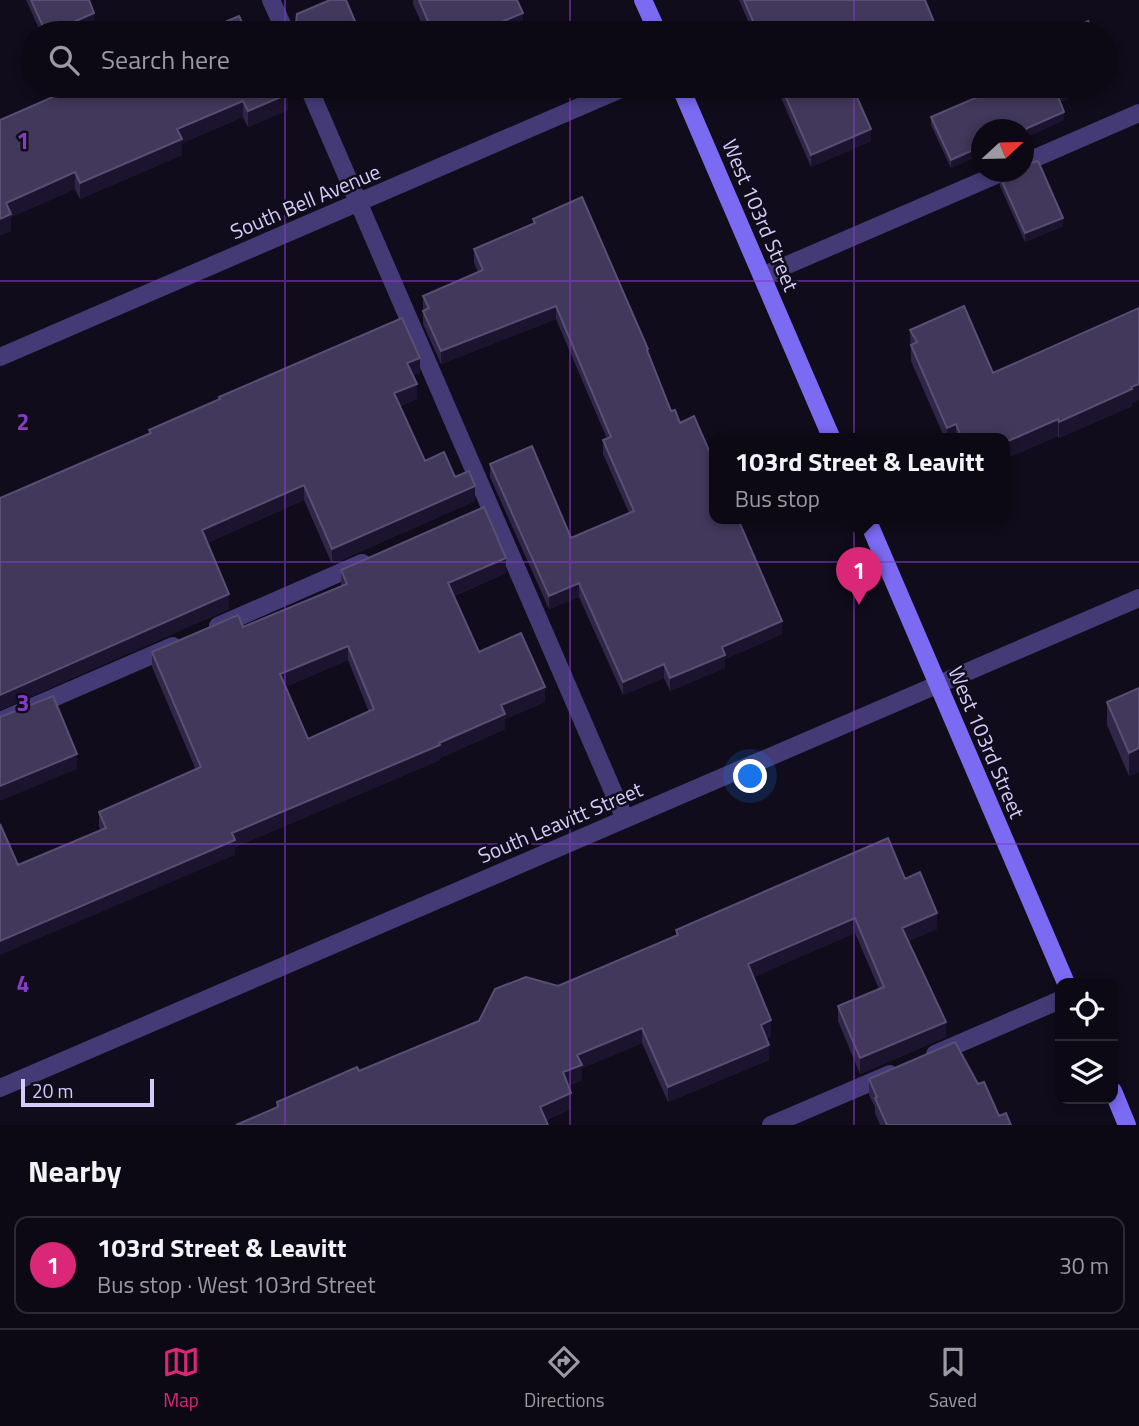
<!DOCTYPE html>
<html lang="en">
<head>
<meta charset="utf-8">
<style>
  :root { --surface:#0c0914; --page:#15121d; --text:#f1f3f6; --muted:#9a9aa0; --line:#2c2a34; --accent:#db2777 }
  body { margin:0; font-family:"Titillium Web",sans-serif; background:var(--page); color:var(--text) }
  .controls { position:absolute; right:21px; bottom:21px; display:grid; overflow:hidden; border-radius:14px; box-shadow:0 4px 10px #0003 }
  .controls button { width:63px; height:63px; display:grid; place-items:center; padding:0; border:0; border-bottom:2px solid var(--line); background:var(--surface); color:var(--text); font:35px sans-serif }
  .compass { position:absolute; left:971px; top:119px; width:63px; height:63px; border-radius:50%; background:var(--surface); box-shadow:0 4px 10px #0003; rotate:68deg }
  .scale { position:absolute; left:21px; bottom:18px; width:133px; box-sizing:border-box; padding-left:7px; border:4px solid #d5cbfa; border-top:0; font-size:19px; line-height:24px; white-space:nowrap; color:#d5cbfa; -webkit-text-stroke:5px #100c1b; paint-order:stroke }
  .you { position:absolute; left:751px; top:777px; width:24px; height:24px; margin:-18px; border:5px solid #fff; border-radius:50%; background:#1a73e8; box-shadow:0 0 0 10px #1a73e833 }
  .badge { display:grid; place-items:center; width:46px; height:46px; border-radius:50%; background:var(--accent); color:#fff; font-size:23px; font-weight:700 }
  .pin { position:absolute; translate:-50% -58px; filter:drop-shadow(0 2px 4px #0008) }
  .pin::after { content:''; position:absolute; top:37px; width:24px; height:21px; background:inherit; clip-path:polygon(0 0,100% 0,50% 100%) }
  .popup { position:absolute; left:709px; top:433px; width:301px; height:91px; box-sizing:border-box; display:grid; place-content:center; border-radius:14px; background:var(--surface); filter:drop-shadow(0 2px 5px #0005); font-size:23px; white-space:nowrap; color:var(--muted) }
  .popup b { font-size:26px; color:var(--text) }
  .popup::after { content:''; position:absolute; left:50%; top:100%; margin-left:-14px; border:14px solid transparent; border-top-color:var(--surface) }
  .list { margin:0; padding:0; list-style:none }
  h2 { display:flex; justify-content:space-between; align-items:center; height:91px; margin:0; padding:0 28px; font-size:30px }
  h2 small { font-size:23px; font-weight:400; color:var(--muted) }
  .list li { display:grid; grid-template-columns:46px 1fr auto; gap:21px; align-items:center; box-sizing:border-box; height:98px; margin:0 14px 14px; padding:0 14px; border:2px solid var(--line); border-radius:14px }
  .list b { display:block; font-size:26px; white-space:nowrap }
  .list p { margin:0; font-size:23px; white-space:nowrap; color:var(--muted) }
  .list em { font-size:23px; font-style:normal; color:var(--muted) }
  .icon { flex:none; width:38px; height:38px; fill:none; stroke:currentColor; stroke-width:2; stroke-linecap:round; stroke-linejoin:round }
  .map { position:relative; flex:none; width:1139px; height:1125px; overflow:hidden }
  .search { position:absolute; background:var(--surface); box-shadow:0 4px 10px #0003; left:21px; right:21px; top:21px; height:77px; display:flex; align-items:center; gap:18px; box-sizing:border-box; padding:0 24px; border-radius:38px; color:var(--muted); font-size:26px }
  .sheet { height:203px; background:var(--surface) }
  nav { display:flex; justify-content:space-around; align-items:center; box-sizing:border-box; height:98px; border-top:2px solid var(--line); background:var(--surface); font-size:19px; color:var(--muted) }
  nav a { display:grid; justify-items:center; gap:4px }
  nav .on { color:var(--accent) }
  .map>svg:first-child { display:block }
</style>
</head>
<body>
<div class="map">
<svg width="1139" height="1125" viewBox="0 0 1139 1125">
  <rect width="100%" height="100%" fill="#100c1b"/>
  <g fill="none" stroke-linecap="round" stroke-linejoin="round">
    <path stroke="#443b76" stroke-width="18" d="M271 0 286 33
      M308 86 625 819
      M1024 163 1139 113
      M762 276 1003 172
      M218 626 362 563
      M0 721 173 646
      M935 1054 1060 1000
      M771 1125 890 1074"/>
    <path stroke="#443b76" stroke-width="18" d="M0 357 628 86
      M0 1088 1139 598"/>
    <path stroke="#7b6af2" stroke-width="18" d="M643 0 658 33
      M680 86 832 439
      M867 519 1066 983
      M1113 1091 1127 1125"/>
  </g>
  <path fill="#302647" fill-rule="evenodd" d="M26 0H89L94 25 75 33H41Z
    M413 0H517L523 29 514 33H426L413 4Z
    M739 0H926H925L934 33H753Z
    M285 86 288 110 248 127 243 117 182 143V155L80 199 75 189 11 217V231L0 235V120Z
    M776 86H852L871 141 811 167Z
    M1055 86H1099L1062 101Z
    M931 117 1064 120 1028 136 1030 148 982 130 951 168 931 125Z
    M1000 177 1063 226 1025 242 1000 186Z
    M533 219 648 354 671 411 680 423 782 634 725 659V668L670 691 664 678 623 695 579 597 549 609 490 477V464L571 538 629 513 603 454V440L607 439 556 319 441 364 423 324V296L478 272 474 263V249L533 224Z
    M1139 308V400L1132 403V406L1059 438 1058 436 1004 459V439H945L911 361 910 330 993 373Z
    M420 373 413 375 417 399 400 406 425 461 455 477 475 501 332 564 304 500 207 543 229 609 0 710V498L149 434V430L219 400V397Z
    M341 570 506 573 454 596 479 652 545 702 505 719V729L440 758V760L235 847V855L18 865 101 830 99 827V812L196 770 152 667V652L243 627 341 586ZM348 660 369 712 308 739 285 687Z
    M1139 688V772L1129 776 1107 725V702Z
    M905 879 937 929 908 941 946 1037 860 1074 838 1021V1006L879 989 855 933 753 977 771 1036 767 1038 769 1060 668 1102 642 1043 582 1068V1080L568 1086 571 1109 546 1120 277 1107V1102L359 1071 676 936V930Z
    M869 1079 978 1084 999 1116 1011 1125H880L875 1113V1107L869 1095Z"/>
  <path fill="#1c142e" d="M94 13V25L75 33H49Z
    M523 13V29L514 33H475Z
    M934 22V33H907Z
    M1108 66V82L1106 83V67Z
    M1062 86H1099L1062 101Z
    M288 94V110L248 127V111Z
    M243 101V117L182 143V155L80 199V183L177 129Z
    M1064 112V120L1025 137V129Z
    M871 129V141L811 167V155Z
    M1030 140V148L1024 151V143Z
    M982 146V155L951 168V160Z
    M75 172V189L11 217V231L0 235V219L6 203Z
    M1063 218V226L1025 242V233Z
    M556 306V319L441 364V351Z
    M420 358V373L407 378V363Z
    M417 384V399L394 408V393Z
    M1139 384V400L1132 403V406L1059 438V422Z
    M1058 419V436L1004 459V443Z
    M956 424V439H947V428Z
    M304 485V500L202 545V530Z
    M475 486V501L332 564V549Z
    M506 558V573L448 598V583Z
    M579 583V597L549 609V596Z
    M229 594V609L0 710V695Z
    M782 621V634L725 659V668L670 691V678L722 647Z
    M348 646V660L280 689V674Z
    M664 664V678L623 695V682Z
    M545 687V702L505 719V729L440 758V760L235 847V855L0 955V941L232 833 439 743 501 705Z
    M1139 748V772L1129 776V753Z
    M77 754V769L0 801V786Z
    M937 913V929L902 944V928Z
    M855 918V933L748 980V964Z
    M771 1020V1036L761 1040V1025Z
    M946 1022V1037L860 1074V1058Z
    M642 1028V1043L582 1068V1080L563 1088V1072L577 1055Z
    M769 1045V1060L668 1102V1087Z
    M571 1093V1109L540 1122V1107Z"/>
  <path fill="#42385b" stroke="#594f74" stroke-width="2" fill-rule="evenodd" d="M31 0H89L94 13 49 33H46Z
    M330 0H346L360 33H251L277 23 284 28 290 27 296 23 297 14Z
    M419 0H517L523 13 475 33H433Z
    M744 0H925L934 22 907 33H758Z
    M239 16 247 33H199Z
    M1088 21 1093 33H1058Z
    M78 86H285L288 94 248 111 243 101 177 129 182 139 80 183 75 172 6 203 11 214 0 219V120Z
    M781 86H852L871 129 811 155Z
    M1003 86H1054L1064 112 1025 129 1030 140 1024 143V130H982V146L951 160 931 117Z
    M1038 161 1063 218 1025 233 1000 177 1009 172H1024V165Z
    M582 197 648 349 647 350 671 411 675 410 680 423 694 416 714 462V519H738L782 621 722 647 725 655 670 678 664 664 623 682 579 583 549 596 490 464 532 446 571 538 634 511 603 440 611 437 556 306 441 351 423 311 429 308 423 296 483 270 474 249 535 223 533 219Z
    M964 306 993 373 1139 308V384L1131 387 1132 389 1059 422 1058 419 1004 443V439H962L956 424 947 428 911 345 917 342 910 330Z
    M402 318 420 358 407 363 417 384 394 393 425 461 444 452 455 477 469 471 475 486 332 549 304 485 202 530 229 594 0 695V498L151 433 149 430 220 399 219 397Z
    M484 507 506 558 448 583 479 652 521 633 545 687 501 705 505 714 439 743 440 745 232 833 235 840 0 941V824L18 865 106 828 99 812 201 767 152 652 238 615 243 627 347 584 341 570ZM348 646 374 709 308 739 280 674Z
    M1139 688V748L1129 753 1107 702Z
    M53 696 77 754 0 786V717Z
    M888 838 905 879 920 872 937 913 902 928 946 1022 860 1058 838 1006 884 987 855 918 748 964 771 1020 761 1025 769 1045 668 1087 642 1028 577 1055 582 1065 563 1072 571 1093 540 1107 548 1125H236L278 1107 277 1102 357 1067 359 1071 479 1021 495 989 526 977 558 986 678 935 676 930Z
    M955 1042 978 1084 984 1082 999 1116 1006 1113 1011 1125H887L875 1098 877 1097 869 1079Z"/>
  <path fill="none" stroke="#843cc5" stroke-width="2" stroke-opacity="0.55" d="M285 0V33M570 0V33M854 0V33M285 86V1125M570 86V1125M854 86V1125M0 281H1139M0 562H1139M0 844H1139"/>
  <g text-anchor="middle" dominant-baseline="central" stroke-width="5" stroke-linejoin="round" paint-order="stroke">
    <g font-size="21" fill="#d5cbfa" stroke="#100c1b">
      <text transform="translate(305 201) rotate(-23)">South Bell Avenue</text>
      <text transform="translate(761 215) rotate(67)">West 103rd Street</text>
      <text transform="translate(987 742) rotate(67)">West 103rd Street</text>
      <text transform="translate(560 822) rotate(-23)">South Leavitt Street</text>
    </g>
  </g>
  <g font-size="23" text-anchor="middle" font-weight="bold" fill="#843cc5" stroke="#100c1b" stroke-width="5" stroke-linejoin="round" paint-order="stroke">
    <text x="23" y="149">1</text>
    <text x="23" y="430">2</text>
    <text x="23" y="711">3</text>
    <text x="23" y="992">4</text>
  </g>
</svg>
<div class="controls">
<button><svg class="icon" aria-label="locate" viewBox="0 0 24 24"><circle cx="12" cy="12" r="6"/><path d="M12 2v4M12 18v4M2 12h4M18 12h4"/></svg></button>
<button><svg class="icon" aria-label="layers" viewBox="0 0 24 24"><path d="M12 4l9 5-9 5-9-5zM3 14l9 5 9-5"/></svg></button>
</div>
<svg class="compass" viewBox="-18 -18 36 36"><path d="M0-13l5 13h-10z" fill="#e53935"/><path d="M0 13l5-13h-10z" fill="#9a9aa0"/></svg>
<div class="scale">20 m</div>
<div class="you"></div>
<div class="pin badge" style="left:859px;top:605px">1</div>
<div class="popup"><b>103rd Street &amp; Leavitt</b>Bus stop</div>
<div class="search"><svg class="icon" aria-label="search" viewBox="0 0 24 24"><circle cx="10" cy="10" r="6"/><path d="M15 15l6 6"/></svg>Search here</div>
</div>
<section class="sheet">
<h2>Nearby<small></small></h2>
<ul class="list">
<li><span class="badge">1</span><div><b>103rd Street &amp; Leavitt</b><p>Bus stop · West 103rd Street</p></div><em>30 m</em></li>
</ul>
</section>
<nav>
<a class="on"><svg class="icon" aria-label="map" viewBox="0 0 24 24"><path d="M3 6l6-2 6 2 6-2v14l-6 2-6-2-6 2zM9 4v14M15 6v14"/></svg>Map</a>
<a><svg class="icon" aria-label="directions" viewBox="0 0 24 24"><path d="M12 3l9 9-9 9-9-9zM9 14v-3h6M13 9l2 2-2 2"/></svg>Directions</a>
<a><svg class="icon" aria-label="saved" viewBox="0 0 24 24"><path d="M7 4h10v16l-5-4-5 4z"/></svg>Saved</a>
</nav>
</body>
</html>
